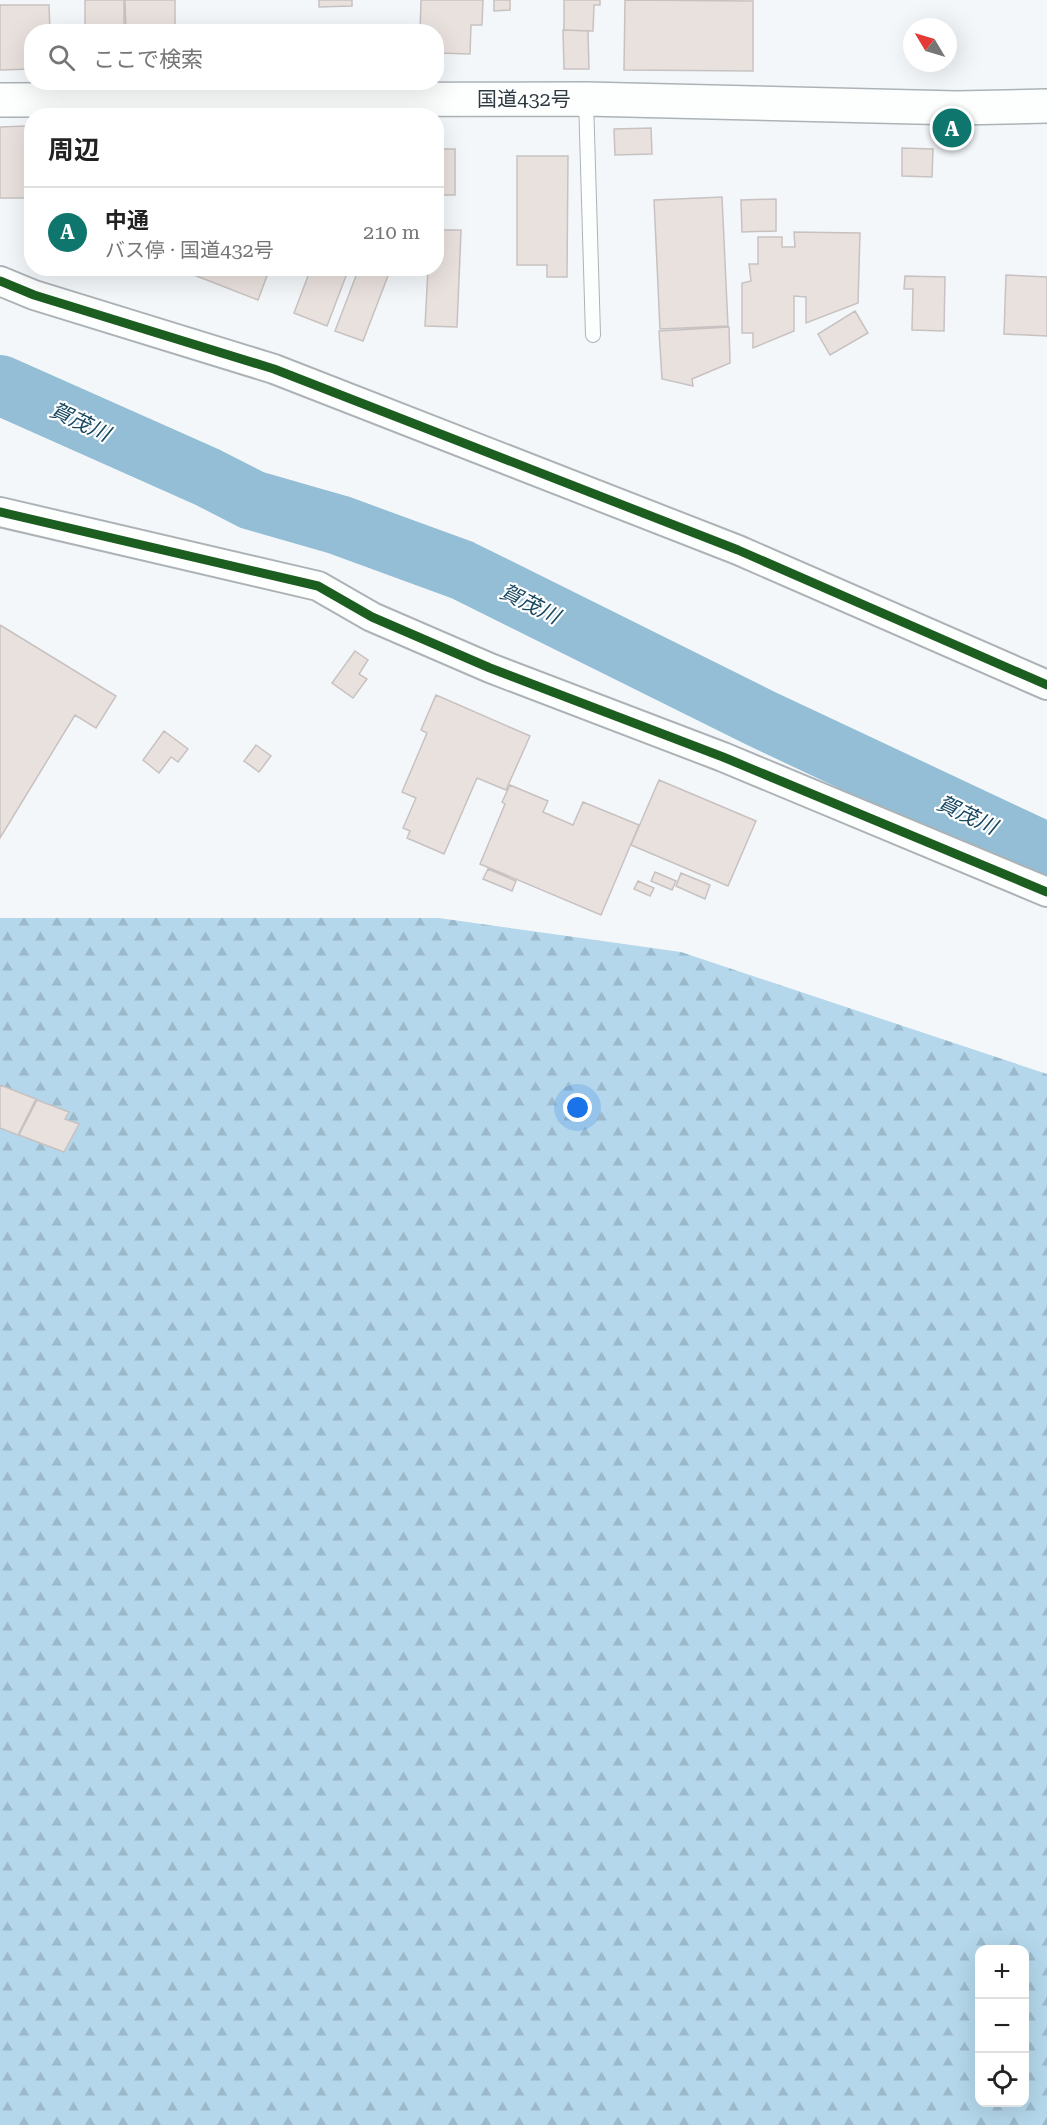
<!DOCTYPE html>
<html lang="ja">
<head>
<meta charset="utf-8">
<style>
  :root { --surface:#fff; --page:#f2f2f2; --text:#222; --muted:#767676; --line:#e0e0e0; --accent:#0f766e }
  body { margin:0; font-family:"Roboto Serif","Noto Sans JP",serif; background:var(--page); color:var(--text) }
  .controls { position:absolute; right:18px; bottom:18px; display:grid; overflow:hidden; border-radius:12px; box-shadow:0 6px 24px #0002 }
  .controls button { width:54px; height:54px; display:grid; place-items:center; padding:0; border:0; border-bottom:2px solid var(--line); background:var(--surface); color:var(--text); font:30px sans-serif }
  .compass { position:absolute; left:903px; top:18px; width:54px; height:54px; border-radius:50%; background:var(--surface); box-shadow:0 6px 24px #0002; rotate:308deg }
  .you { position:absolute; left:578px; top:1108px; width:21px; height:21px; margin:-15px; border:4px solid #fff; border-radius:50%; background:#1a73e8; box-shadow:0 0 0 9px #1a73e833 }
  .badge { display:grid; place-items:center; width:39px; height:39px; border-radius:50%; background:var(--accent); color:#fff; font-size:20px; font-weight:700 }
  .pin { position:absolute; translate:-50% -50%; border:3px solid #fff; box-shadow:0 2px 6px #0006 }
  .list { margin:0; padding:0; list-style:none }
  h2 { display:flex; justify-content:space-between; align-items:center; height:78px; margin:0; padding:0 24px; font-size:26px }
  h2 small { font-size:20px; font-weight:400; color:var(--muted) }
  .list li { display:grid; grid-template-columns:39px 1fr auto; gap:18px; align-items:center; box-sizing:border-box; height:90px; padding:0 24px; border-top:2px solid var(--line) }
  .list b { display:block; font-size:22px; white-space:nowrap }
  .list p { margin:0; font-size:20px; white-space:nowrap; color:var(--muted) }
  .list em { font-size:20px; font-style:normal; color:var(--muted) }
  .icon { flex:none; width:33px; height:33px; fill:none; stroke:currentColor; stroke-width:2; stroke-linecap:round; stroke-linejoin:round }
  .map { position:relative; flex:none; width:1047px; height:2125px; overflow:hidden }
  .search { position:absolute; background:var(--surface); box-shadow:0 6px 24px #0002; left:24px; top:24px; width:420px; height:66px; display:flex; align-items:center; gap:15px; box-sizing:border-box; padding:0 21px; border-radius:24px; color:var(--muted); font-size:22px }
  .panel { position:absolute; background:var(--surface); box-shadow:0 6px 24px #0002; left:24px; top:108px; width:420px; height:168px; border-radius:24px }
  .map>svg:first-child { display:block }
</style>
</head>
<body>
<div class="map">
<svg width="1047" height="2125" viewBox="0 0 1047 2125">
  <defs>
    <pattern id="forest-firs" width="22" height="20" patternUnits="userSpaceOnUse" patternTransform="scale(1.5)"><rect width="22" height="20" fill="#b4d7eb"/><path d="M5 1l3.5 6h-7zM16 11l3.5 6h-7z" fill="#9bb9cb"/></pattern>
  </defs>
  <rect width="100%" height="100%" fill="#f4f7fa"/>
  <path fill="url(#forest-firs)" fill-rule="evenodd" d="M0 918H439L681 952 1047 1074V2125H0ZM980 1950H1024V2102H980Z"/>
  <g fill="none" stroke-linecap="round" stroke-linejoin="round">
    <path stroke="#93bed6" stroke-width="60" d="M0 385 207 477 252 500 339 525 462 570 760 718 1047 853"/>
  </g>
  <path fill="#e9e1de" stroke="#c7c2c1" stroke-width="1.5" d="M85 0H124V32H85Z
    M125 0H175V32H126Z
    M319 0H352V6L319 7Z
    M421 0H483L482 25H471L470 54 438 53 436 32H420Z
    M494 0H510V10L494 11Z
    M564 0H600V5H594L593 31 564 30Z
    M625 0 753 1V71L624 70Z
    M0 5H49L50 32H32V69L0 70Z
    M563 30 588 31 589 69H564Z
    M26 126 28 198H0V127Z
    M651 128 652 154 615 155 614 129Z
    M902 148 933 149 932 177 902 176Z
    M436 149H455V195H436Z
    M517 156H568L567 277H547V265H517Z
    M722 197 728 326 660 329 654 200Z
    M776 199V231L742 232 741 200Z
    M436 230H461L457 327 425 326 428 268H436Z
    M794 232 860 233 858 303 806 323V297L794 296V331L753 348V333H742V283L751 281 749 264H758V237H782V247H795Z
    M176 268H258L268 273 258 300Z
    M311 268H349L327 326 294 313Z
    M359 268H391L363 341 335 331Z
    M1006 275 1047 277V336L1004 334Z
    M905 276 945 277 944 331 912 330 913 289H904Z
    M855 311 868 333 830 355 818 334Z
    M729 327 730 363 692 379 693 386 662 379 659 331Z
    M0 625 116 696 96 728 75 715 0 838Z
    M355 651 368 660 359 674 367 679 353 698 332 683Z
    M436 695 530 736 506 790 477 778 444 854 407 838 410 831 403 828 416 798 402 792 427 733 421 730Z
    M164 731 188 749 178 762 171 757 159 773 143 760Z
    M256 745 271 756 259 772 244 761Z
    M659 780 756 821 728 886 631 845Z
    M510 785 548 801 543 812 573 825 583 802 639 825 601 915 480 864 505 804 502 802Z
    M488 869 516 881 512 891 483 879Z
    M655 872 676 881 672 890 651 881Z
    M681 873 710 885 705 899 676 886Z
    M638 881 654 888 650 896 634 889Z
    M0 1085 36 1099 18 1135 0 1128Z
    M37 1100 69 1112 65 1119 79 1124 64 1152 19 1135Z"/>
  <g fill="none" stroke-linecap="round" stroke-linejoin="round">
    <defs>
      <path id="lane" d="M586 99 593 335"/>
      <path id="street" d="M0 281 34 295 274 369 738 550 1047 685
        M0 512 318 586 372 617 490 668 723 757 1047 892"/>
      <path id="highway" d="M0 100 586 99 957 108 1047 106"/>
    </defs>
    <use href="#lane" stroke="#acb3b7" stroke-width="16"/>
    <use href="#street" stroke="#acb3b7" stroke-width="32"/>
    <use href="#highway" stroke="#acb3b7" stroke-width="36"/>
    <use href="#lane" stroke="#fdfefe" stroke-width="14"/>
    <use href="#street" stroke="#fdfefe" stroke-width="28"/>
    <use href="#highway" stroke="#fdfefe" stroke-width="33"/>
    <defs>
      <path id="cycleway" d="M0 281 34 295 274 369 738 550 1047 685
        M0 512 318 586 372 617 490 668 723 757 1047 892"/>
    </defs>
    <use href="#cycleway" stroke="#fff" stroke-width="13"/>
    <use href="#cycleway" stroke="#1b5e20" stroke-width="9"/>
  </g>
  <g text-anchor="middle" dominant-baseline="central" stroke-width="4.5" stroke-linejoin="round" paint-order="stroke">
    <g font-size="20" fill="#2d3a42" stroke="#fff">
      <text x="524" y="99">国道432号</text>
    </g>
    <g font-size="21" font-style="italic" fill="#174860" stroke="#fff">
      <text transform="translate(80 422) rotate(25)">賀茂川</text>
      <text transform="translate(530 604) rotate(26)">賀茂川</text>
      <text transform="translate(967 815) rotate(25)">賀茂川</text>
    </g>
  </g>
</svg>
<div class="controls">
<button>+</button>
<button>−</button>
<button><svg class="icon" aria-label="locate" viewBox="0 0 24 24"><circle cx="12" cy="12" r="6"/><path d="M12 2v4M12 18v4M2 12h4M18 12h4"/></svg></button>
</div>
<svg class="compass" viewBox="-18 -18 36 36"><path d="M0-13l5 13h-10z" fill="#e53935"/><path d="M0 13l5-13h-10z" fill="#767676"/></svg>
<div class="you"></div>
<div class="pin badge" style="left:952px;top:128px">A</div>
<div class="search"><svg class="icon" aria-label="search" viewBox="0 0 24 24"><circle cx="10" cy="10" r="6"/><path d="M15 15l6 6"/></svg>ここで検索</div>
<section class="panel">
<h2>周辺<small></small></h2>
<ul class="list">
<li><span class="badge">A</span><div><b>中通</b><p>バス停 · 国道432号</p></div><em>210 m</em></li>
</ul>
</section>
</div>
</body>
</html>
